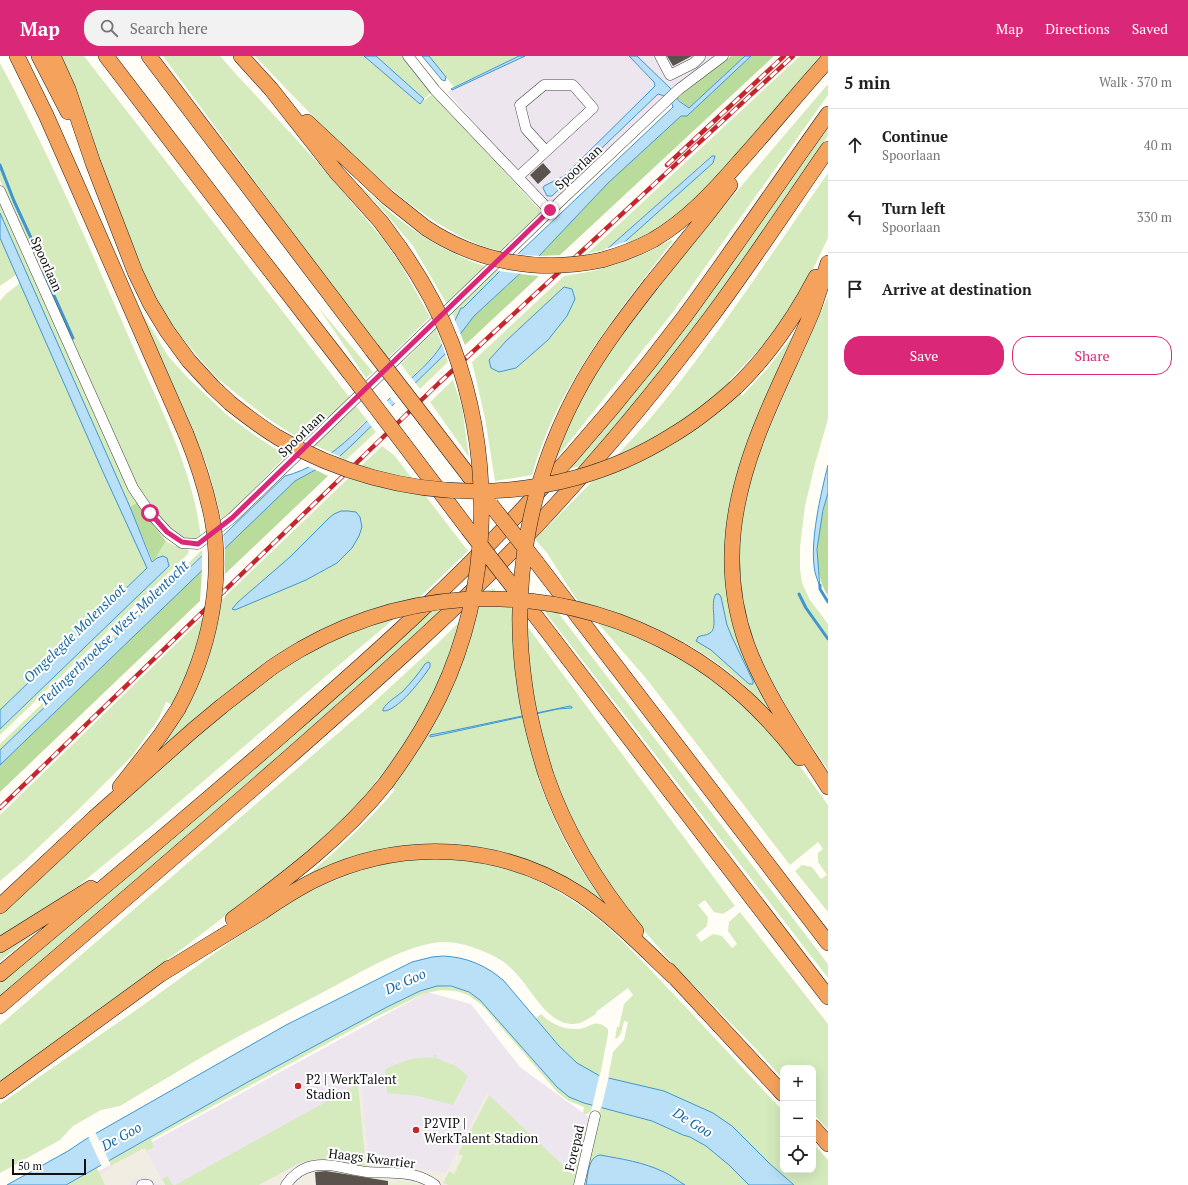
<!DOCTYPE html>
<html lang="en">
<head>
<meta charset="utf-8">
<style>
  :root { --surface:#fff; --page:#f2f2f2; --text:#202124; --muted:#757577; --line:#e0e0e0; --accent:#db2777 }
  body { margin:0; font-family:"PT Serif",serif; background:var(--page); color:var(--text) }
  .controls { position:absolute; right:12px; bottom:12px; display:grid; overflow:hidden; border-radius:8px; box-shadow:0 4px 16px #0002 }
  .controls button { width:36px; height:36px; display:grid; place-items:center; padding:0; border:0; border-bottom:1px solid var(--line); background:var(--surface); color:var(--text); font:20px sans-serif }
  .scale { position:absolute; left:12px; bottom:10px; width:74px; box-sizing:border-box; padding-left:4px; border:2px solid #111; border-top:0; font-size:11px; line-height:14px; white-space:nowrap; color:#111; -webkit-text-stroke:3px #fff; paint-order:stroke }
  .stop { position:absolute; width:12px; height:12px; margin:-9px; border:3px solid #db2777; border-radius:50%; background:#fff }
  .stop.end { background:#db2777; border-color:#fff; box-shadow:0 1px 4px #0008 }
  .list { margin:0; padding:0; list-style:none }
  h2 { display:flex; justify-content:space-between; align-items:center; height:52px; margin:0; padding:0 16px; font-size:17px }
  h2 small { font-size:13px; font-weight:400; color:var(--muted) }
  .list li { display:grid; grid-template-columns:26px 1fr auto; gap:12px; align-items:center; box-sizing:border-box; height:72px; padding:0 16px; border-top:1px solid var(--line) }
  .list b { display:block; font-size:15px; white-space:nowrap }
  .list p { margin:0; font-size:13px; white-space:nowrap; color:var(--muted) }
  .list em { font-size:13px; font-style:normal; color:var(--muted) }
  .actions { display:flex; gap:8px; padding:12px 16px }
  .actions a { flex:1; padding:9px 0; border:1px solid var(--accent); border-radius:16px; text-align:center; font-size:14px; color:var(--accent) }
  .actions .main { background:var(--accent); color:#fff }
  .icon { flex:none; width:22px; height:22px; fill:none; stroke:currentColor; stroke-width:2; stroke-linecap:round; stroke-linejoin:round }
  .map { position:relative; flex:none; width:828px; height:1129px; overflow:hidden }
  header { display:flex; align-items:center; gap:24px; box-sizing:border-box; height:56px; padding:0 20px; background:var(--accent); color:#fff }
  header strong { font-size:19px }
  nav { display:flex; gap:22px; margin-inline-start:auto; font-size:14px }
  .search { width:280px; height:36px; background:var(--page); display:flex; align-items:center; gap:10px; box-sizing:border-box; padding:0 14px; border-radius:16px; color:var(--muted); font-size:15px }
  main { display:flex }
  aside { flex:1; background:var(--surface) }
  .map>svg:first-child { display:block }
</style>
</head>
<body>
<header>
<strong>Map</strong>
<div class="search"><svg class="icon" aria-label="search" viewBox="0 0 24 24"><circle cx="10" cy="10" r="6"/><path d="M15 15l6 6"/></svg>Search here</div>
<nav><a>Map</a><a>Directions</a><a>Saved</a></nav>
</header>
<main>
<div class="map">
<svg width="828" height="1129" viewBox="0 0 828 1129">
  <rect width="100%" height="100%" fill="#fffdf5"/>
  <path fill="#eee6ef" d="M522 0H720L549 151 447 36Z
    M427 936 471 948 520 1011 597 1067 720 1129H73Z"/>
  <path fill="#d5ebbd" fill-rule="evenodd" d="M56 0H84L350 342 303 385 267 362 217 322 198 301 168 264 144 218 115 143Z
    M163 0H220L235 17 318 107 382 182 401 209 430 261 386 304Z
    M255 0H364L420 48 432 38 539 153V158L500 195C493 193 484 191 477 188 444 174 415 153 388 130 340 90 298 45 255 0Z
    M376 0H403L432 36 424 43Z
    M429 0H518L454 31Z
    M800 0H822L726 116 667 168 638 184 619 191 713 107 715 100H711L606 194 588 197Z
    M0 7C49 98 90 192 131 286 159 349 193 412 201 482 195 482 190 483 185 482 165 476 144 441 133 424L6 139 0 124Z
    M828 28V39L673 256 554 405 562 382 595 317 639 254 714 162Z
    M828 67V80L716 243 694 272 650 328 582 410 564 414Z
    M828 117V182L815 209 786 260 765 287 729 325 742 340 767 313 791 282 807 255 751 383 728 529 786 673C768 654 750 633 729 616 714 604 698 594 682 585L676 597 720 626 771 674 802 713 828 749V856L795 815 802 809 812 811 821 823 827 819 818 806V797L823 793 818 786 790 809 645 621 575 541 547 497 535 483C582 436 630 389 671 337 727 266 776 191 828 117Z
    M361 130C399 166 436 194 487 211L448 250 413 190 376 146 360 131Z
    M0 143 138 446 130 451 0 157Z
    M0 182 16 219 0 230Z
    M671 184 673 185C617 257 557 330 532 419L495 425 485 362 472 306 564 220 593 215 614 209 644 198ZM564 231 567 260 548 284 516 312 489 304 506 285Z
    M496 214 500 215 463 252H461L455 264 452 257Z
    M20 227 103 416 147 512 0 654V245L6 238Z
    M828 240V363L815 408 805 450 800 491V513L802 527 810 544 828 568V714C804 678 779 642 761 602 740 556 735 501 744 451 751 415 766 381 780 348 796 312 812 276 828 240Z
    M318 251 373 316 366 322Z
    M144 260 168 300 188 322 227 359 253 378 286 400 222 465 208 412 186 358 142 261Z
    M436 273 442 288 430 304 411 322 401 308Z
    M445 298 448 306 420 333 415 327Z
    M453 324 462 351 469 401 430 346Z
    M355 349 367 364 335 395 332 397 312 388Z
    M371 370 376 376 346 404 339 401Z
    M382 390 394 399 468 495 419 542 339 609 150 771 78 830 22 868 0 881V858L161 709 275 616 269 603 202 656 161 692 186 654 166 646 159 662 133 699 78 754 26 803 0 825V759L214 551ZM341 455H352L329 512C298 528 266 540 235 554L233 553 290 501 329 462Z
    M166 485 175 490 189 494 188 498 0 679V673L169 510 153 506Z
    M202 494V499L0 694V688Z
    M493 532 527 570 735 850 723 858 714 856 705 844 698 849 708 861 707 870 696 879 701 886 713 878 722 880 732 892 737 888 728 875 729 866 740 856 828 968V1074L813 1057V1012H783V1023L756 993 671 906 624 851 590 801 550 716 537 720C547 746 558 774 572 798 586 823 603 844 620 866L581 836 447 792 296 829C331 800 365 769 395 734L379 721 363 742 333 773 300 802 190 887 0 1026V969L373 647 436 589Z
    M446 551C299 684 150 812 0 940V925L430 553Z
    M542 552 556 554 828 908V922Z
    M418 803C443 803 468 804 493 809 531 818 568 839 598 863 627 887 653 917 679 944 714 981 748 1018 783 1055V1114H813V1087L828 1104V1129H794L769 1107 664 1035 608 1022 613 996 624 984 628 966 624 965C622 971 622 981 615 983L617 971H619L624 948 633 939 628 932 596 956V958C591 961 585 965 580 967 551 974 535 939 520 922 516 917 510 911 505 907 492 897 463 886 446 886 409 886 362 916 329 933 297 950 264 967 232 984 194 1005 157 1028 120 1050L101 1054 73 1070 60 1084 0 1117V1048L142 950 230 886 311 834 356 816 378 809Z
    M44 870 0 905V891Z
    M437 930C454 930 468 934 480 944L557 1031 574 1043 593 1049 591 1055 587 1058H583L584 1051 569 1045 558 1037 482 949 468 939 456 935 440 934 423 938 372 963 151 1084 154 1091 146 1095 144 1092 111 1110 109 1105 246 1027 387 951 420 935Z
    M541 958C551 968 564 974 578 973 591 972 595 961 608 973V978L600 1020 577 1007 559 990 536 962Z
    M434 999H436V1002L456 1010 468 1020 453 1049 418 1040 387 1037 385 1014C399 1006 416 1000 433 1002Z
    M358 1028 366 1111 327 1104 316 1103 299 1107 259 1129H175Z
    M489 1039 573 1119 584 1071 588 1074 577 1129H448L443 1127 449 1115 454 1118 458 1098Z
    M601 1051 652 1065 683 1079 690 1081 706 1090 729 1109 749 1129H685L665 1116 632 1104 600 1099 594 1102 592 1104 586 1129H582L598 1060Z
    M97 1112 105 1129H67Z
    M168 1120 173 1129H165L162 1123Z"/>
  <path fill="#b9dc9c" d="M731 0H745L689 52 677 42Z
    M751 0H774L560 199 539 200 608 127 681 60H687Z
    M520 218 539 220 465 289 460 277 474 260Z
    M316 414 328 420 225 518V492L295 425Z
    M828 437V540C809 512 820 467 828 437Z
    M138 446 153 469 166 485 153 506 130 451Z
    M202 514 200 545 0 736V709Z"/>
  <path fill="#e6f2cf" d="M315 1113 352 1118 397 1127 398 1124 421 1129H316Z"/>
  <path fill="#f1ede2" d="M361 1027 368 1099H375L381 1104 425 1114 438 1115 445 1118 487 1037 489 1039 458 1098 463 1100 454 1118 449 1115 443 1127 448 1129H421L398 1124 397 1127 352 1118 324 1114H315L316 1129H259L295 1110 312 1104H327L366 1110 358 1028Z
    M145 1092 165 1129H159L153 1124 144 1121 136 1122 128 1129H105L100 1118 112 1112V1109Z"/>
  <path fill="#b9e0f7" stroke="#3f96cf" d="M364 0H376L424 43 420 48Z
    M422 0H429L446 21 445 25 442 24Z
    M519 0H525L452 34 451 33Z
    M629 0H637L670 32 679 45 689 52 745 0H751L687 60H681L608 127 539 200 474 260 445 298 354 387 339 401 295 425 0 709V694L285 420C331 408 361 370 394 338 409 324 427 310 439 293 448 280 454 266 461 252H463L501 214 673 51C671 43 666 40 658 38L552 140H547L543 132 544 130 564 120 653 32 655 30 654 26Z
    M712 100H715L713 107 619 191 606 194Z
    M0 157 130 451 152 506 157 502 163 500 167 502 169 510 0 673V654L147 512 103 416 0 182Z
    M564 231 572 233 575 243 567 260 548 284 516 312 499 316 491 312 489 304 506 285Z
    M828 409V437L823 454 817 493 820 533C819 527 816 521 815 516 809 487 821 437 828 409Z
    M341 455H348L356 456 360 461 362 471 359 480 352 492 337 507 306 524 235 554 232 553 238 546 290 501 329 462 334 458Z
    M716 538H719L721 541 727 569 732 581 753 625V628H749L711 594 696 585 698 581C701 579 706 580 710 577 719 572 709 548 716 538Z
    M428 606 430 607V611C423 622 397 656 383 655V653C387 646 396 641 402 636 411 627 418 618 425 608Z
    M570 650 572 651V652L558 653 430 681V679L446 676Z
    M443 900C466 901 486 909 504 925L559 990 577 1007 600 1020 664 1035 713 1057 732 1070 769 1107 794 1129H749L729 1109 706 1090 690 1081 683 1079 652 1065 584 1047 569 1041 557 1031 480 944 469 936 451 930H437L420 935 387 951 246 1027 66 1129H7L68 1095 86 1083 286 969 412 906 432 901Z
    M600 1099C622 1103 643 1106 664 1116 671 1119 678 1125 685 1129H586C588 1119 588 1101 600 1099Z"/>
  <path fill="#fffdf5" d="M630 184 620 193 605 196 604 195 605 193Z
    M516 198 525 199 541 200 522 218 498 215Z
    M454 262 461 279 446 300 441 286Z
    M410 320 417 329 396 349 389 340Z
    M386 343 393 352 372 371 366 363Z
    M330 396 341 401 318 415 307 410Z
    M223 476 225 495 202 516V496Z
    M600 1017 609 1020 601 1053 592 1051Z
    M95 1076 110 1107 102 1111 88 1080Z"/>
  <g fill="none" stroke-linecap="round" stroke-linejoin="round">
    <path stroke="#3f96cf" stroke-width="3" d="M0 109 14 145 44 210V217L73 282
      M820 529V533L828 546
      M799 538 806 552 828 583"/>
  </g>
  <path fill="#5a524d" d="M667 0H692L673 10Z
    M543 107 551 116 538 128 530 119Z
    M326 1115 388 1125V1129H316L315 1116Z"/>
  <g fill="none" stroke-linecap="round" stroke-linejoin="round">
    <defs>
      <path id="minor" d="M408 0 435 34 550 155
        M660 0 670 19 694 7 700 1V0
        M518 121C543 98 568 75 593 52L573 29H544L520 49 526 73 546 95
        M0 135 133 432 150 457 167 476 182 487 198 488 232 462 550 155 678 34 723 0
        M142 1129H148
        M286 1129C292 1120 302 1112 313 1110 329 1106 350 1114 367 1116 376 1117 386 1116 395 1117 409 1117 424 1121 435 1129
        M579 1129 595 1060"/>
      <path id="highway" d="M17 0 46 59 73 120 186 378
        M39 0 68 56
        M53 0 68 33 93 107 122 182 135 216 150 247 167 275 189 305 213 331 230 347
        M106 0 242 178 349 316
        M149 0 372 294
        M241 0 271 33 337 117 381 166 400 192
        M307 66 387 141 426 172
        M602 204C620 199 636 193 653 184 687 164 714 135 740 105 770 72 798 37 828 4
        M828 207C823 223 818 240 812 256 797 292 779 327 764 364 733 438 719 511 747 589 765 638 800 687 828 731
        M651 228 706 160 730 129
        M736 331C769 299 795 261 816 221
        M426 364 486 442
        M403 387 468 473
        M537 507 828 887
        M518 537 828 941
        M680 594C729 622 766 658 800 702
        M546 719C566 777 598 829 636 875
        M120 731 160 680 178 653
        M0 850 94 762 192 675 222 650 271 612
        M233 863C288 822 343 781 386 727
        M0 889 91 832
        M668 914 783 1038
        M0 918C97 837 194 756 290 672 373 600 455 526 530 445 585 386 637 324 685 260 734 193 780 125 828 58
        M161 918C195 897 228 877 262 856 280 844 299 831 319 822 403 782 502 787 581 839 615 862 644 893 674 921
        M0 950C96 868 192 786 287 703 373 627 459 552 538 468 599 403 657 333 711 261 752 206 789 149 828 93
        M0 1035 169 912
        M813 1071 828 1088"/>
    </defs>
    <use href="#minor" stroke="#444" stroke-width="11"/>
    <use href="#highway" stroke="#222" stroke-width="16"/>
    <use href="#minor" stroke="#fff" stroke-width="10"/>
    <use href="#highway" stroke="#f5a25d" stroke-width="15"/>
    <defs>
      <path id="rail" d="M667 109 784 0
        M0 752 439 327 793 0"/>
    </defs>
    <use href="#rail" stroke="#c4262e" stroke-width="4.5"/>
    <use href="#rail" stroke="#fff" stroke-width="3" stroke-dasharray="9" stroke-linecap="butt"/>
    <defs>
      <path id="highway-bridge" d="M426 172C479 207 540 217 602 204
        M372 294 426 364
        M349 316 403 387
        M230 347C245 359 261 371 277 381 398 452 551 455 671 380 695 366 716 349 736 331
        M491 449 537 507
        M468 473 513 531
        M271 612C281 605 291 599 301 593 421 525 561 527 680 594
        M178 653C209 596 224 526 212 462 206 433 197 405 186 378
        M546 719C537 690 529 661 525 631 509 526 531 417 583 325 603 290 627 259 651 228
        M386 727C406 700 425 671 440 640 492 531 494 401 452 288 439 254 421 222 400 192"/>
    </defs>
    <use href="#highway-bridge" stroke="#222" stroke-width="16" stroke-linecap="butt"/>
    <use href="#highway-bridge" stroke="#f5a25d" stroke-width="15"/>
  </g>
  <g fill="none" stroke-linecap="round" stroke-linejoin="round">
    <path stroke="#db2777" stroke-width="5" d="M150 457 167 476 182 486 198 488 232 462 550 154"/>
  </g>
  <g fill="#c4262e" stroke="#fff" stroke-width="1.5">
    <circle cx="298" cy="1030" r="4"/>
    <circle cx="416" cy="1074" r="4"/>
  </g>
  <g text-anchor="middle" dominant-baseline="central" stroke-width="4" stroke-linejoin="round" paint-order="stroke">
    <g font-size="13" fill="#111" stroke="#fff">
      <text transform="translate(578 111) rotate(-43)">Spoorlaan</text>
      <text transform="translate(47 208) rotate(66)">Spoorlaan</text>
      <text transform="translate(301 378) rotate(-44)">Spoorlaan</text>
      <text transform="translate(574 1092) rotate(-77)">Forepad</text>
      <text transform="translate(372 1102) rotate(7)">Haags Kwartier</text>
    </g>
    <g font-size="13" fill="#111" stroke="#fff" text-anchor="start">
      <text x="306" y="1023">P2 | WerkTalent<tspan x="306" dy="15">Stadion</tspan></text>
      <text x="424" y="1067">P2VIP |<tspan x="424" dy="15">WerkTalent Stadion</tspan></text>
    </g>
    <g font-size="14" font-style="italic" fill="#1768a6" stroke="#fff">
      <text transform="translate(74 577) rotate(-44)">Omgelegde Molensloot</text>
      <text transform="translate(113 577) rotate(-44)">Tedingerbroekse West-Molentocht</text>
      <text transform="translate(405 925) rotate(-24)">De Goo</text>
      <text transform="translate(693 1066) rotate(32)">De Goo</text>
      <text transform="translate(121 1080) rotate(-29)">De Goo</text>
    </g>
  </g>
</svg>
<div class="controls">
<button>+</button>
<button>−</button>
<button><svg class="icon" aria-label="locate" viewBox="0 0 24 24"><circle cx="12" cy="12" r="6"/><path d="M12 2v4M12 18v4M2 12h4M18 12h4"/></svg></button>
</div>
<div class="scale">50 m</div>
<div class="stop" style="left:150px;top:457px"></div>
<div class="stop end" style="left:550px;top:154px"></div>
</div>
<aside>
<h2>5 min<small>Walk · 370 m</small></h2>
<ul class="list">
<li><svg class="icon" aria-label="ahead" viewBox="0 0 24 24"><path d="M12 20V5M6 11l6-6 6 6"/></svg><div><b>Continue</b><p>Spoorlaan</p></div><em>40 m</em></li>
<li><svg class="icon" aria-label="left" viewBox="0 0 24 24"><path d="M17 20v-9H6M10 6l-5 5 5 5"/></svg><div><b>Turn left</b><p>Spoorlaan</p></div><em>330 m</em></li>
<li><svg class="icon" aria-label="arrive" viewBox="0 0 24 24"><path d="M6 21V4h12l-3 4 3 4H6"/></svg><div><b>Arrive at destination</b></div></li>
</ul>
<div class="actions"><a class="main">Save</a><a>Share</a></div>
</aside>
</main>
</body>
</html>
